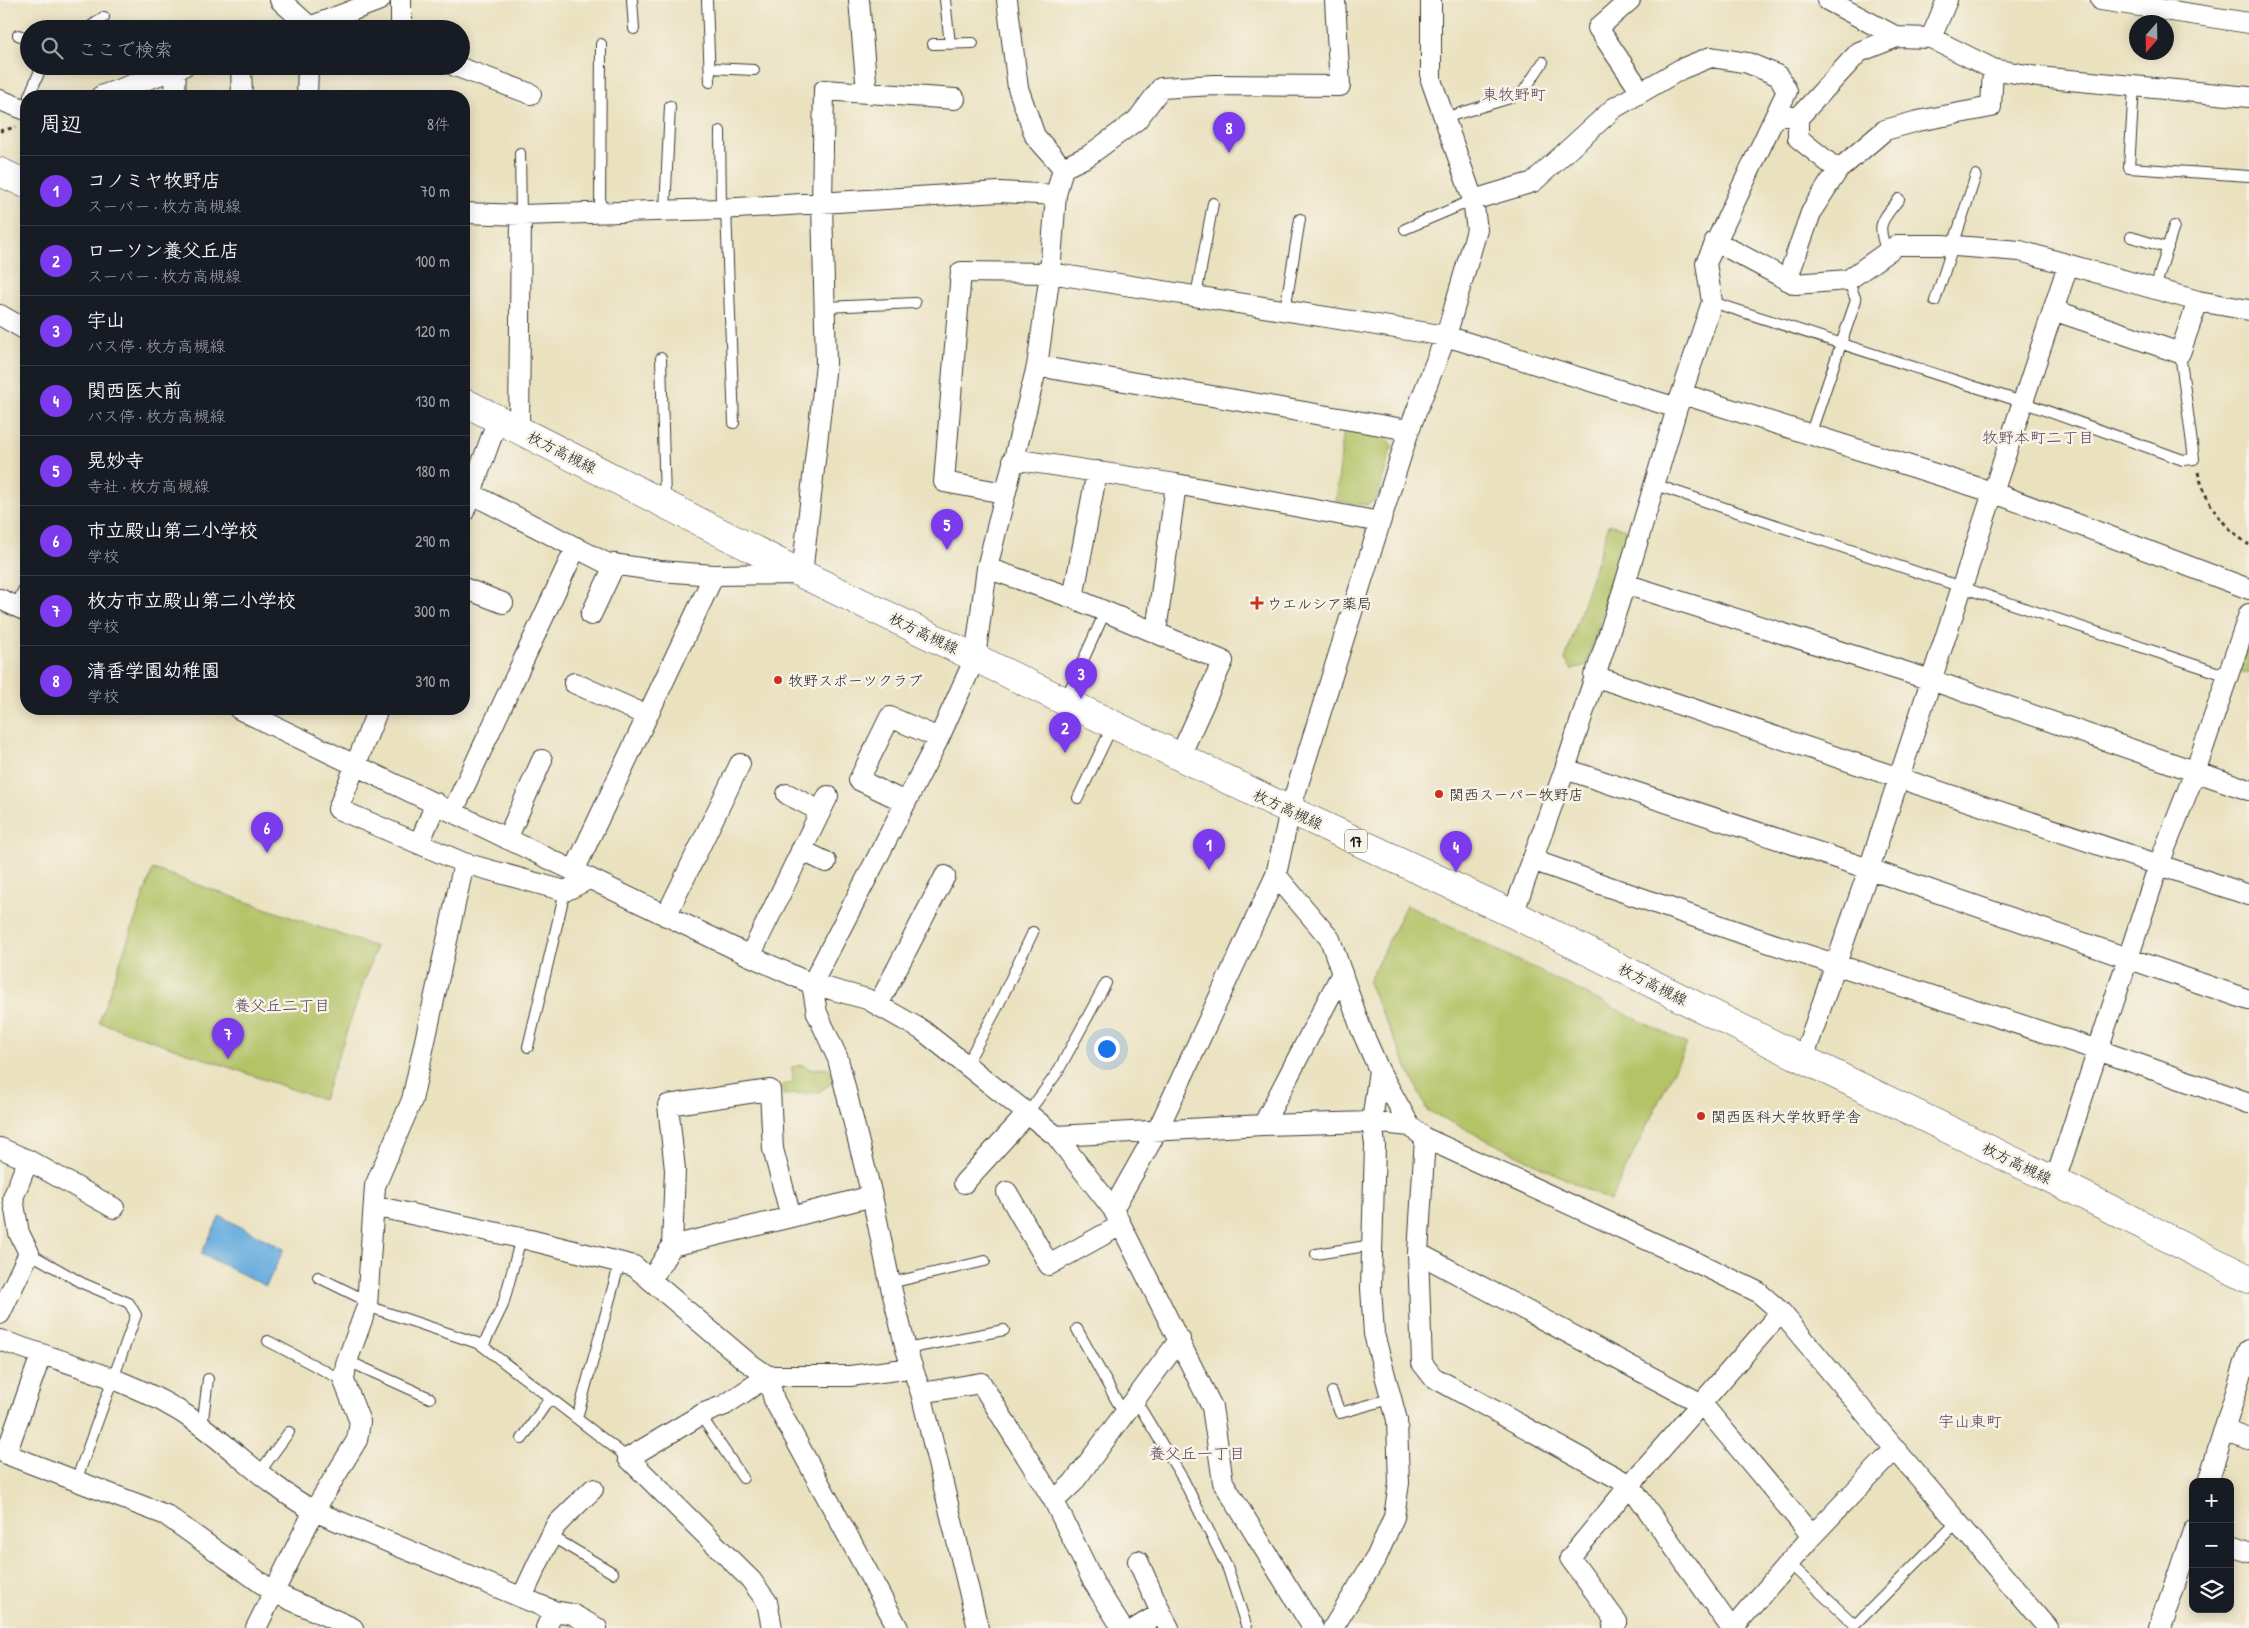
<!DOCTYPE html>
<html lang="ja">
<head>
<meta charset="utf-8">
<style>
  :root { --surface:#171b24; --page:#242831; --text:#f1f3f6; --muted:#9ea1a6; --line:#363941; --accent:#7c3aed }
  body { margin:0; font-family:"Patrick Hand","Klee One",sans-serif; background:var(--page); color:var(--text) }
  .controls { position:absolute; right:15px; bottom:15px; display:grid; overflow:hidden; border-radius:10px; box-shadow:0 2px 12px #0003 }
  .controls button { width:45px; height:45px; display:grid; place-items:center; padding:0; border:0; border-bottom:1px solid var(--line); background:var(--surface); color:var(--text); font:25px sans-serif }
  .compass { position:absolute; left:2129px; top:15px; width:45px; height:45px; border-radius:50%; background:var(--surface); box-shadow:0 2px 12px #0003; rotate:200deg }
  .you { position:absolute; left:1106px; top:1048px; width:18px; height:18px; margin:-12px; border:4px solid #fff; border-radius:50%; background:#1a73e8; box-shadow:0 0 0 8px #1a73e833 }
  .badge { display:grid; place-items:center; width:32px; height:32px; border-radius:50%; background:var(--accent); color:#fff; font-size:16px; font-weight:700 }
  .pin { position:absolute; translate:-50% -41px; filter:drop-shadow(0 1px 2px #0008) }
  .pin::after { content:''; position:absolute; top:26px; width:18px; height:15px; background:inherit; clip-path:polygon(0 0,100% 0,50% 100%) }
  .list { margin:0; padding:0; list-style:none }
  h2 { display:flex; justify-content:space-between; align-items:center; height:65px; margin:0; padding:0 20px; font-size:21px }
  h2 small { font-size:16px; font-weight:400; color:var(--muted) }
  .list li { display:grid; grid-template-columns:32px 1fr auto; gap:15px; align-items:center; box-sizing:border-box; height:70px; padding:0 20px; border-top:1px solid var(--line) }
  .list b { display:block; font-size:19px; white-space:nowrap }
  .list p { margin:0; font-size:16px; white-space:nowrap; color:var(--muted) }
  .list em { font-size:16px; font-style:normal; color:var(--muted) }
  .icon { flex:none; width:28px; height:28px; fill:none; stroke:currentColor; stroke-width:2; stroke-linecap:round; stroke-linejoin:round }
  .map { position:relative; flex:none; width:2249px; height:1628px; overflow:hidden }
  .search { position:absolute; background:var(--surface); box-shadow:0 2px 12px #0003; left:20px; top:20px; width:450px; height:55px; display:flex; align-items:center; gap:12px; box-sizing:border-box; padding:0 18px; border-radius:28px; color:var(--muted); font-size:19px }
  .panel { position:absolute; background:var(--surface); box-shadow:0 2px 12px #0003; left:20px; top:90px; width:450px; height:625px; border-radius:20px }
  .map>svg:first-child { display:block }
</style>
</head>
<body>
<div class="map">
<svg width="2249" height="1628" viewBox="0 0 2249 1628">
  <rect width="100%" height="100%" fill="#f7f3e8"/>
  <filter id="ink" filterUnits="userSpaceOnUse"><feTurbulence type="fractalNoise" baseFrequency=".02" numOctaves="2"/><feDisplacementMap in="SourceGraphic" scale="10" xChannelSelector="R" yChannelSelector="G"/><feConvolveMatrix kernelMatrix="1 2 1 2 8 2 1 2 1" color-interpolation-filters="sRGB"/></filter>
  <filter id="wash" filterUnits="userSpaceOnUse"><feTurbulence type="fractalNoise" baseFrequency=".0096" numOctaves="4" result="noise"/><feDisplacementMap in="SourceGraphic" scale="20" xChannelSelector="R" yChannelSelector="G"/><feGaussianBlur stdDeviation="1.12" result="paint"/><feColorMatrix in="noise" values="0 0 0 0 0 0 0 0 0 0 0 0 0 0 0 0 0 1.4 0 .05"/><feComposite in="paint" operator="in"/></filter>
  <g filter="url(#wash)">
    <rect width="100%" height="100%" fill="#eae1bf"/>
    <path fill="#b3c366" stroke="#687041" d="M1344 427 1382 431 1392 446 1377 499 1366 505 1336 501Z
      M1609 524 1629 530 1586 665 1572 670 1565 660Z
      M2249 643V674L2240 671Z
      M153 869 376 947 323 1100 99 1022Z
      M1406 905 1687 1044 1610 1201 1427 1110 1368 983Z
      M802 1065 810 1069 828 1068 835 1081 819 1092 783 1095V1085L793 1082 792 1067Z"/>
    <path fill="#69adde" stroke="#42647d" d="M220 1216 284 1249 266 1286 201 1254Z"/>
  </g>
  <g filter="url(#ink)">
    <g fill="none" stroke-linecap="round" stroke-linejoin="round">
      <defs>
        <path id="service" d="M632 0 634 29
          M707 0 710 82
          M945 0 950 44
          M87 29 104 17
          M18 35 29 39
          M933 44 973 43
          M710 68 754 70
          M2134 86 2129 168 2249 176
          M29 96 42 66
          M1444 118 1507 99 1523 92 1543 62
          M720 131 721 209
          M520 153 521 215
          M726 209 734 423
          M665 210 670 106
          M600 211 601 44
          M1405 229 1473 200
          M2131 237 2168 248
          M1887 252C1876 223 1881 222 1899 199
          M2155 289 2174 226
          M1196 296 1213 203
          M1935 301 1976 175
          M1712 302 2022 402 2183 460 2194 459 2180 353
          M825 307 915 303
          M1285 310 1300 219
          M661 358 665 501
          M1810 435 1856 300 1848 280
          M1656 485 2228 676
          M16 606 26 584
          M1065 700 1105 612
          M1078 798 1113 725
          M528 1047 565 891
          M966 1065 996 1010 1033 932
          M1027 1114 1057 1073 1106 983
          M29 1253 82 1283 129 1303 136 1315 76 1481
          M1316 1254 1372 1245
          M318 1277 367 1301
          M890 1283 985 1261
          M367 1306 480 1344 628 1458
          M1077 1329 1124 1414
          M268 1341 344 1381
          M483 1346 503 1305 521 1238
          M906 1349 1004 1330
          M348 1361 430 1398
          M1332 1392 1340 1413 1390 1399
          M1135 1399 1183 1479 1228 1569 1247 1628
          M701 1416 743 1478
          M577 1418 620 1262
          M202 1427 208 1379
          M522 1439 550 1398
          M259 1473 289 1432
          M551 1536 613 1573
          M1789 1563 1855 1625 1957 1522"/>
        <path id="minor" d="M280 0 310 27
          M401 0V29
          M859 0 867 92
          M1630 0 1598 28 1641 92
          M1827 0 1897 37
          M2101 0 2249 23
          M304 29 380 0
          M1931 38 1947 0
          M241 66 242 96
          M455 66 531 94
          M101 96 184 66
          M175 96 176 69
          M307 96 308 66
          M0 100 26 110
          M1777 114 1798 118 1859 52 1897 37 1931 38 1993 69 2038 77 2249 97
          M1798 118V138L1838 170
          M1063 168 1088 156 1137 120 1161 88 1214 85 1340 86 1335 0
          M1473 200 1533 182 1614 108 1681 69 1711 57 1748 63 1779 76 1787 91 1706 263 1712 302 1677 408 1625 584 1565 769 1513 914
          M464 213 521 215 721 209 999 192 1056 195
          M1715 241 1795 284 1848 280 1897 245H1942L2020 251 2198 301 2249 310
          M1787 280 1812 210 1838 170 1885 130 1918 121 1991 107 1993 69
          M2053 310 2180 353 2198 301
          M0 315 26 330
          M1037 366 1409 430
          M1683 394 1992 492 2249 589
          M519 429 521 215
          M1013 459 1176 484 1380 522
          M464 490 606 563 660 571 714 575 802 574 826 364 822 204 824 90 955 99
          M1004 493 944 482 961 272 1050 273 1446 336 1677 408
          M464 512 498 419
          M987 568 1073 598 1223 661 1180 756
          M1625 584 1931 680 2249 790
          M464 588 503 603
          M1073 598 1097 471
          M0 599 26 611
          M591 615 615 564
          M1156 632 1176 484
          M1594 676 2249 895
          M574 683 646 715
          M239 709 750 956 812 984 867 999 922 1030 1056 1136 1263 1125 1372 1122 1410 1126
          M378 709 338 809 464 863
          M1565 769 1869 869 2249 1000
          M787 794 820 811
          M905 802 859 780 890 717 939 738
          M453 811 576 547
          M507 839 542 760
          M419 844 436 803
          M801 850 826 862
          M1532 860 1764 941 2098 1050 2249 1103
          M574 871 714 575
          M1276 875 1330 939 1361 1029 1379 1070 1410 1126 1425 1138 1702 1265 1758 1292 1781 1312 1895 1449 2048 1628
          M666 916 740 764
          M750 956 828 796
          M878 1005 945 876
          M1803 1059 1869 869 2068 265
          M1263 1125 1342 973
          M1056 1136 1113 1209
          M1425 1138 1418 1253 1422 1363 1433 1377 1630 1485 1731 1628
          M0 1148 28 1160 114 1208
          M2055 1181 2159 864 2195 772 2249 614
          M964 1183 1027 1114
          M1007 1192 1049 1265 1121 1225
          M374 1206 530 1240 634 1266 746 1361 768 1376 774 1400 898 1628
          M791 1217 872 1196
          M1418 1253 1702 1404 1812 1536
          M651 1280 672 1246 675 1170 668 1105 770 1090 773 1149 791 1217 672 1246
          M0 1314 29 1253 19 1233 13 1198 28 1160
          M0 1340C65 1363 139 1381 196 1422 236 1451 270 1487 314 1511L554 1611 572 1614 597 1628
          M41 1355 6 1454 166 1515 275 1593 353 1628
          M921 1393 981 1383 1054 1501 1073 1483 1180 1339
          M2224 1430 2249 1439
          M2208 1482 2249 1350
          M1054 1501 1094 1583 1122 1628
          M2230 1545 2249 1552
          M1138 1561 1161 1613
          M522 1597 556 1525 593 1489
          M256 1628 314 1511 357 1440 360 1422 344 1381 346 1364 367 1306 375 1186 412 1100 464 863 565 891 589 879
          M546 1628 554 1611
          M772 1628 767 1602 751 1580 628 1458 704 1413 725 1405 768 1376H850L912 1368
          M978 1628 921 1393 906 1349 890 1283 872 1196 838 1059 817 1013 812 984 939 738 975 658 987 568 1037 366 1050 273 1056 195 1063 168 1035 136 1018 88 1007 0
          M1136 1628 1161 1613 1169 1628
          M1313 1628 1223 1482 1212 1407 1113 1209 1157 1131 1276 875 1290 810 1409 430 1446 336 1477 230 1473 200 1431 80V0
          M1333 1628 1377 1556 1394 1517 1399 1483 1397 1420 1374 1334 1371 1288 1375 1145 1372 1122 1379 1070
          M1613 1628 1617 1622 1570 1558 1630 1485 1781 1312
          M1733 1628 1812 1536 1895 1449
          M2160 1628 2193 1530"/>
        <path id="primary" d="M0 172 26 184
          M464 402 802 574 1290 810 1513 914 1803 1059 2055 1181 2249 1279"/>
      </defs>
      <use href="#service" stroke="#3b3a34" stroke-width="12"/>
      <use href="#minor" stroke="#3b3a34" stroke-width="22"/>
      <use href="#primary" stroke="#3b3a34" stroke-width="29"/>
      <path stroke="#3b3a34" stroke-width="3" stroke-dasharray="4 4" stroke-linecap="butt" d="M0 131 16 127
        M2198 472C2207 506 2221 524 2249 545"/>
      <use href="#service" stroke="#fff" stroke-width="10"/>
      <use href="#minor" stroke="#fff" stroke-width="20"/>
      <use href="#primary" stroke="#fff" stroke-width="28"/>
    </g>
  </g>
  <g fill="#c8321e" stroke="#f7f3e8" stroke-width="2">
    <path d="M1254.5 595.5h5v5h5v5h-5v5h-5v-5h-5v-5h5z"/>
    <circle cx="778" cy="680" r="5"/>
    <circle cx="1439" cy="794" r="5"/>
    <circle cx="1701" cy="1116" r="5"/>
  </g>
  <g text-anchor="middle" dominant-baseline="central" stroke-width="5" stroke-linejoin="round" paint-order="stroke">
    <rect fill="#f7f3e8" stroke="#5e5c59" stroke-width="1" x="1345" y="829.5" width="22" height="23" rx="4"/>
    <g font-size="14" font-weight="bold" fill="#1c1c1c">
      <text x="1356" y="841">17</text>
    </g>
    <g font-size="15" fill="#1c1c1c" stroke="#f7f3e8">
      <text transform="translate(562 452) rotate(27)">枚方高槻線</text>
      <text transform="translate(924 633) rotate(26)">枚方高槻線</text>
      <text transform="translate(1288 809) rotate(25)">枚方高槻線</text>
      <text transform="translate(1653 984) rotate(27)">枚方高槻線</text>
      <text transform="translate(2017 1163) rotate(26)">枚方高槻線</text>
    </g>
    <g font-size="15" fill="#1c1c1c" stroke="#f7f3e8" text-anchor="start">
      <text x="1267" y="603">ウエルシア薬局</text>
      <text x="788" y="680">牧野スポーツクラブ</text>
      <text x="1449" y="794">関西スーパー牧野店</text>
      <text x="1711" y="1116">関西医科大学牧野学舎</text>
    </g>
    <g font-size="16" fill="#5a4658" stroke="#f7f3e8">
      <text x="1514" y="94">東牧野町</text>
      <text x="2038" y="437">牧野本町二丁目</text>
      <text x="282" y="1005">養父丘二丁目</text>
      <text x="1970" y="1421">宇山東町</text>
      <text x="1197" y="1453">養父丘一丁目</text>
    </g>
  </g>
</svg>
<div class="controls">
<button>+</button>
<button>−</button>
<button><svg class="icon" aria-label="layers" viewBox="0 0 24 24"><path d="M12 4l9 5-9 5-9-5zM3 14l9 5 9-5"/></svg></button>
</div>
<svg class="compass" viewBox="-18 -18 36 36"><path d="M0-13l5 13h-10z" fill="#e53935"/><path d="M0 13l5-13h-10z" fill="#9ea1a6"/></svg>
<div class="you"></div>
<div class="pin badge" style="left:1209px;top:870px">1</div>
<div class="pin badge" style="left:1065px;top:753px">2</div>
<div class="pin badge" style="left:1081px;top:699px">3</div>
<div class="pin badge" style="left:1456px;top:872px">4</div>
<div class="pin badge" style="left:947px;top:550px">5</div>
<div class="pin badge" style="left:267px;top:853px">6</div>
<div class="pin badge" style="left:228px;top:1059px">7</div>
<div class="pin badge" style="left:1229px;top:153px">8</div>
<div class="search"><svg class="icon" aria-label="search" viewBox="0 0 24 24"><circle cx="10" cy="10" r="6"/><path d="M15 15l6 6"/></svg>ここで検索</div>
<section class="panel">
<h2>周辺<small>8件</small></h2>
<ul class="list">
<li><span class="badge">1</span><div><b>コノミヤ牧野店</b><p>スーパー · 枚方高槻線</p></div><em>70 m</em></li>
<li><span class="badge">2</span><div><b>ローソン養父丘店</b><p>スーパー · 枚方高槻線</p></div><em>100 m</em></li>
<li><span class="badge">3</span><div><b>宇山</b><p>バス停 · 枚方高槻線</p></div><em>120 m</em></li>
<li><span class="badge">4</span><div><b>関西医大前</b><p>バス停 · 枚方高槻線</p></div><em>130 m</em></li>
<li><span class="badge">5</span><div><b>晃妙寺</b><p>寺社 · 枚方高槻線</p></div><em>180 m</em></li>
<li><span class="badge">6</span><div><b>市立殿山第二小学校</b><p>学校</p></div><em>290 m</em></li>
<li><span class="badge">7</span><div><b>枚方市立殿山第二小学校</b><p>学校</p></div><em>300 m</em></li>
<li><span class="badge">8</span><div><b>清香学園幼稚園</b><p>学校</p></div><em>310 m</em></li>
</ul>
</section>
</div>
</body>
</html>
